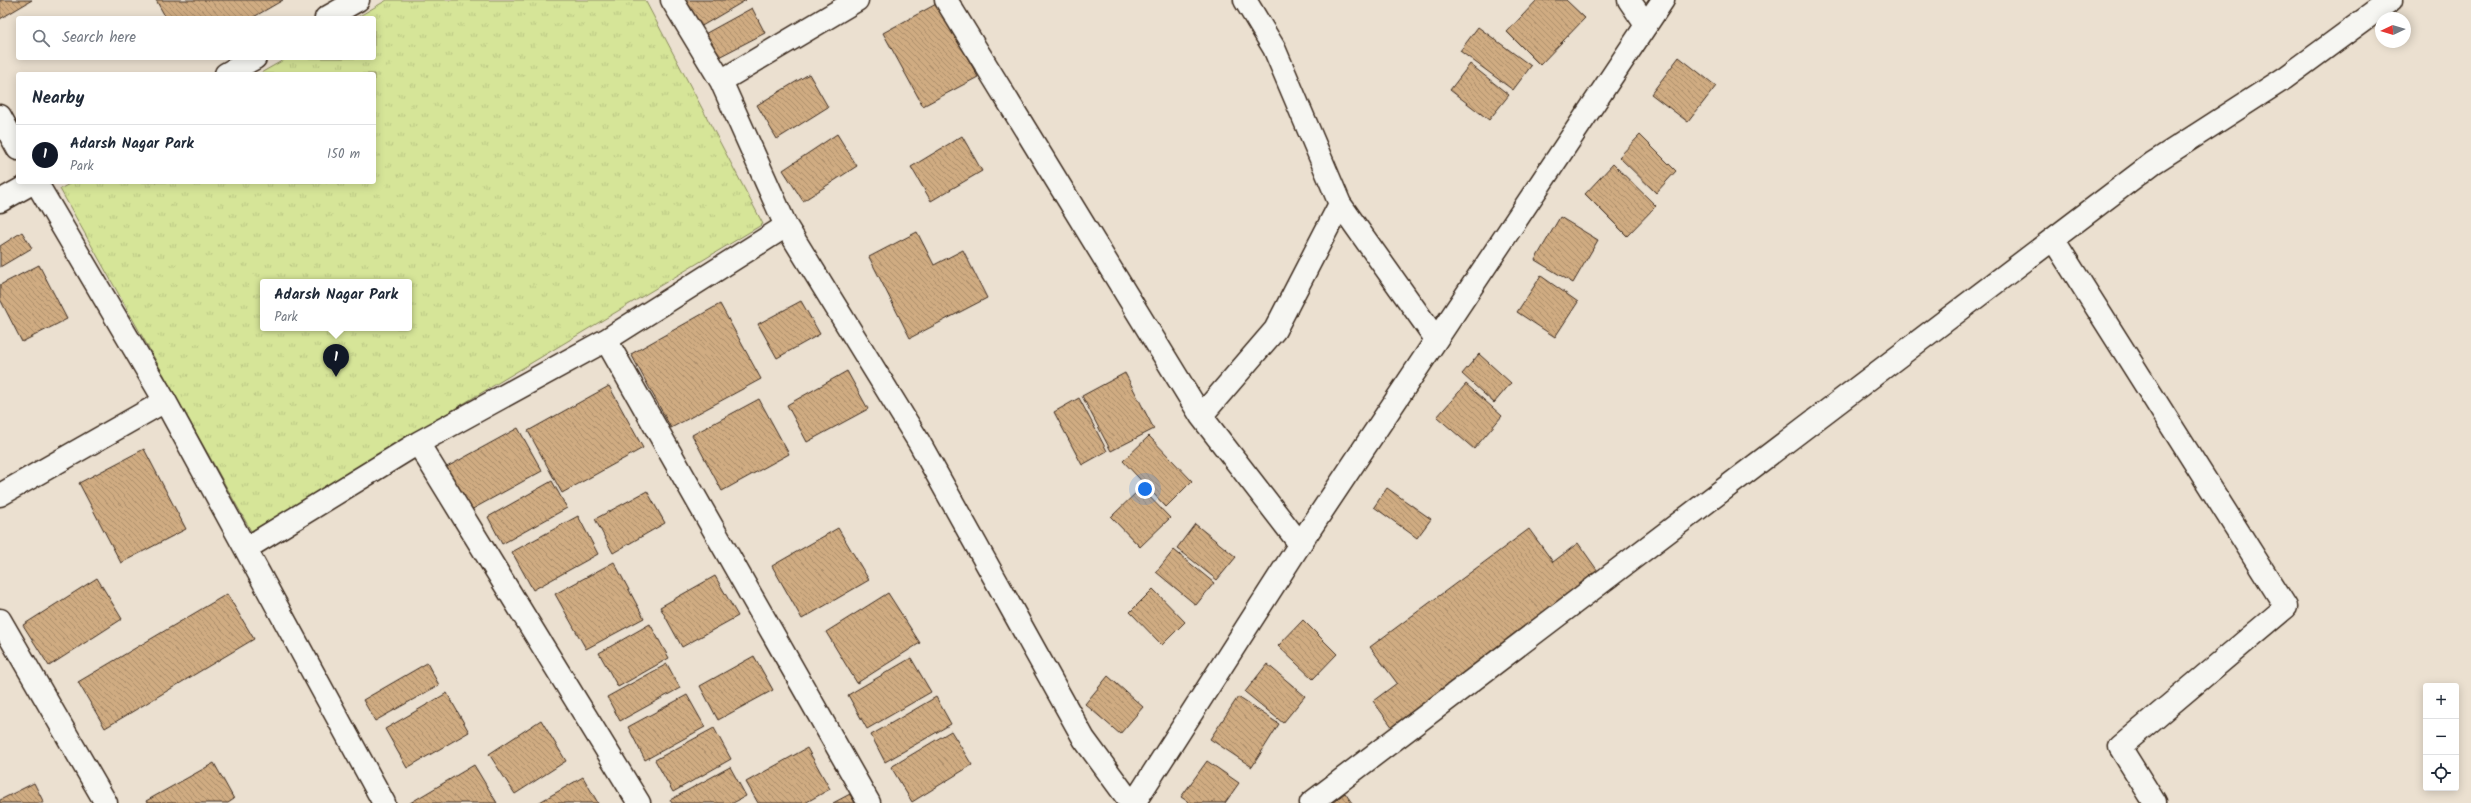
<!DOCTYPE html>
<html lang="en">
<head>
<meta charset="utf-8">
<style>
  :root { --surface:#fff; --page:#f6f6f7; --text:#1f2937; --muted:#747a83; --line:#e0e1e3; --accent:#111827 }
  body { margin:0; font-family:Kalam,sans-serif; background:var(--page); color:var(--text) }
  .controls { position:absolute; right:12px; bottom:12px; display:grid; overflow:hidden; border-radius:4px; box-shadow:0 2px 10px #0003 }
  .controls button { width:36px; height:36px; display:grid; place-items:center; padding:0; border:0; border-bottom:1px solid var(--line); background:var(--surface); color:var(--text); font:20px sans-serif }
  .compass { position:absolute; left:2375px; top:12px; width:36px; height:36px; border-radius:50%; background:var(--surface); box-shadow:0 2px 10px #0003; rotate:266deg }
  .you { position:absolute; left:1145px; top:489px; width:14px; height:14px; margin:-10px; border:3px solid #fff; border-radius:50%; background:#1a73e8; box-shadow:0 0 0 6px #1a73e833 }
  .badge { display:grid; place-items:center; width:26px; height:26px; border-radius:50%; background:var(--accent); color:#fff; font-size:13px; font-weight:700 }
  .pin { position:absolute; translate:-50% -33px; filter:drop-shadow(0 1px 2px #0008) }
  .pin::after { content:''; position:absolute; top:21px; width:14px; height:12px; background:inherit; clip-path:polygon(0 0,100% 0,50% 100%) }
  .popup { position:absolute; left:260px; top:279px; width:152px; height:52px; box-sizing:border-box; display:grid; place-content:center; border-radius:4px; background:var(--surface); filter:drop-shadow(0 1px 3px #0005); font-size:13px; white-space:nowrap; color:var(--muted) }
  .popup b { font-size:15px; color:var(--text) }
  .popup::after { content:''; position:absolute; left:50%; top:100%; margin-left:-8px; border:8px solid transparent; border-top-color:var(--surface) }
  .list { margin:0; padding:0; list-style:none }
  h2 { display:flex; justify-content:space-between; align-items:center; height:52px; margin:0; padding:0 16px; font-size:17px }
  h2 small { font-size:13px; font-weight:400; color:var(--muted) }
  .list li { display:grid; grid-template-columns:26px 1fr auto; gap:12px; align-items:center; box-sizing:border-box; height:60px; padding:0 16px; border-top:1px solid var(--line) }
  .list b { display:block; font-size:15px; white-space:nowrap }
  .list p { margin:0; font-size:13px; white-space:nowrap; color:var(--muted) }
  .list em { font-size:13px; font-style:normal; color:var(--muted) }
  .icon { flex:none; width:22px; height:22px; fill:none; stroke:currentColor; stroke-width:2; stroke-linecap:round; stroke-linejoin:round }
  .map { position:relative; flex:none; width:2471px; height:803px; overflow:hidden }
  .search { position:absolute; background:var(--surface); box-shadow:0 2px 10px #0003; left:16px; top:16px; width:360px; height:44px; display:flex; align-items:center; gap:10px; box-sizing:border-box; padding:0 14px; border-radius:4px; color:var(--muted); font-size:15px }
  .panel { position:absolute; background:var(--surface); box-shadow:0 2px 10px #0003; left:16px; top:72px; width:360px; height:112px; border-radius:4px }
  .map>svg:first-child { display:block }
</style>
</head>
<body>
<div class="map">
<svg width="2471" height="803" viewBox="0 0 2471 803">
  <defs>
    <pattern id="park-tufts" width="24" height="20" patternUnits="userSpaceOnUse"><rect width="24" height="20" fill="#d6e598"/><path d="M3 7l-1-3M5 7V3M7 7l1-3M15 17l-1-3M17 17v-4M19 17l1-3" fill="none" stroke="#b9c583"/></pattern>
    <pattern id="building-back-hatch" width="6" height="6" patternUnits="userSpaceOnUse"><rect width="6" height="6" fill="#d0ac82"/><path d="M-1 5l2 2M0 0l6 6M5-1l2 2" fill="none" stroke="#aa8c6a"/></pattern>
  </defs>
  <rect width="100%" height="100%" fill="#ebe0d0"/>
  <filter id="ink" filterUnits="userSpaceOnUse"><feTurbulence type="fractalNoise" baseFrequency=".025" numOctaves="2"/><feDisplacementMap in="SourceGraphic" scale="8" xChannelSelector="R" yChannelSelector="G"/><feConvolveMatrix kernelMatrix="1 2 1 2 8 2 1 2 1" color-interpolation-filters="sRGB"/></filter>
  <g filter="url(#ink)">
    <path fill="url(#park-tufts)" stroke="#88885b" fill-rule="evenodd" d="M387 0H645L763 224 251 531 60 189 73 182H374V74H259L287 58H374V18H356ZM263 282H409V328H263Z"/>
    <path fill="url(#building-back-hatch)" stroke="#3b2a1e" d="M0 0H32L0 19Z
      M156 0H283L252 18H166Z
      M688 0H746L695 30 680 4Z
      M1537 0H1566L1585 18 1540 65 1507 32Z
      M938 3 978 77 923 106 883 33Z
      M752 8 765 33 713 60 701 36Z
      M1478 27 1531 66 1513 90 1460 51Z
      M1679 57 1716 86 1688 122 1651 94Z
      M1470 64 1509 95 1489 120 1450 90Z
      M809 74 828 107 777 139 757 105Z
      M837 134 857 166 803 201 783 170Z
      M1640 135 1676 171 1656 193 1619 157Z
      M962 136 982 171 931 201 911 167Z
      M1613 164 1656 206 1627 236 1585 194Z
      M1560 217 1598 240 1573 283 1535 260Z
      M22 232 32 248 0 267V246Z
      M917 232 934 265 963 250 987 298 910 338 869 257Z
      M39 265 67 319 22 342 0 299V285Z
      M1541 276 1578 302 1555 337 1517 312Z
      M801 301 820 334 777 358 758 324Z
      M720 304 761 379 671 428 631 354Z
      M1479 354 1511 383 1494 403 1462 374Z
      M847 371 868 409 807 442 787 405Z
      M1125 373 1154 429 1111 451 1082 396Z
      M1466 384 1502 416 1474 449 1437 417Z
      M609 386 643 448 562 493 528 431Z
      M1079 398 1107 451 1082 465 1054 412Z
      M759 399 789 454 722 491 692 435Z
      M518 428 542 471 469 511 445 468Z
      M1149 436 1192 481 1166 507 1123 461Z
      M144 449 186 529 121 563 79 483Z
      M552 481 567 508 502 544 488 517Z
      M1141 488 1170 518 1140 547 1111 517Z
      M1387 488 1431 519 1417 538 1374 507Z
      M647 491 665 523 613 553 595 519Z
      M578 516 598 554 533 590 512 552Z
      M1195 524 1236 557 1217 580 1177 548Z
      M838 528 869 580 802 619 772 566Z
      M1529 529 1553 562 1578 543 1600 574 1393 728 1373 701 1397 683 1370 647Z
      M1174 550 1214 583 1196 605 1156 572Z
      M614 562 644 618 586 649 555 594Z
      M715 576 738 616 682 647 660 607Z
      M97 578 122 619 49 666 23 625Z
      M1153 589 1185 622 1162 645 1130 612Z
      M888 593 920 643 857 683 826 632Z
      M227 594 254 639 105 728 78 682Z
      M1303 620 1337 654 1313 679 1278 646Z
      M650 624 669 658 618 687 599 653Z
      M754 656 773 690 718 720 700 686Z
      M911 658 931 692 867 729 848 695Z
      M427 663 439 685 375 721 363 700Z
      M667 664 680 688 620 721 607 697Z
      M1267 664 1305 696 1283 723 1245 692Z
      M1108 676 1143 707 1120 734 1085 704Z
      M447 693 469 732 407 768 385 729Z
      M687 695 705 727 645 760 628 727Z
      M936 697 951 724 885 762 871 735Z
      M1238 697 1279 724 1252 767 1210 739Z
      M541 720 566 761 515 794 489 754Z
      M714 728 731 759 673 792 655 760Z
      M951 731 972 765 912 802 891 767Z
      M807 748 830 789 805 803H758L746 782Z
      M1207 761 1239 783 1225 803H1190L1181 797Z
      M214 763 234 799 228 803H147L146 801Z
      M474 765 497 803H410Z
      M730 767 746 796 733 803H672L670 800Z
      M583 777 598 803H538Z
      M34 783 44 803H0V800Z
      M1345 793 1352 803H1332Z
      M850 794 855 803H833Z"/>
    <g fill="none" stroke-linecap="round" stroke-linejoin="round">
      <defs>
        <path id="street" d="M672 0 721 81 786 226 919 442 1084 739 1131 803
          M946 0 1201 416 1300 544
          M1629 0 1646 25
          M326 18 358 0
          M226 74 255 58
          M721 81 857 0
          M0 116 18 149
          M36 182 165 401 384 803
          M0 201 34 182
          M1340 204 1436 339
          M2053 239 2286 607 2120 747 2155 803
          M606 340 869 803
          M1201 416 1275 330 1340 204 1274 48 1245 0
          M418 443 639 803
          M0 495 165 401
          M247 548 418 443 606 340 786 226
          M0 620 106 803
          M1311 803 2153 163 2285 78 2391 0"/>
        <path id="secondary" d="M1134 803 1300 544 1663 0"/>
      </defs>
      <use href="#street" stroke="#3b2a1e" stroke-width="25"/>
      <use href="#secondary" stroke="#3b2a1e" stroke-width="25"/>
      <use href="#street" stroke="#f6f6f2" stroke-width="22"/>
      <use href="#secondary" stroke="#f6f6f2" stroke-width="22"/>
    </g>
  </g>
</svg>
<div class="controls">
<button>+</button>
<button>−</button>
<button><svg class="icon" aria-label="locate" viewBox="0 0 24 24"><circle cx="12" cy="12" r="6"/><path d="M12 2v4M12 18v4M2 12h4M18 12h4"/></svg></button>
</div>
<svg class="compass" viewBox="-18 -18 36 36"><path d="M0-13l5 13h-10z" fill="#e53935"/><path d="M0 13l5-13h-10z" fill="#747a83"/></svg>
<div class="you"></div>
<div class="pin badge" style="left:336px;top:377px">1</div>
<div class="popup"><b>Adarsh Nagar Park</b>Park</div>
<div class="search"><svg class="icon" aria-label="search" viewBox="0 0 24 24"><circle cx="10" cy="10" r="6"/><path d="M15 15l6 6"/></svg>Search here</div>
<section class="panel">
<h2>Nearby<small></small></h2>
<ul class="list">
<li><span class="badge">1</span><div><b>Adarsh Nagar Park</b><p>Park</p></div><em>150 m</em></li>
</ul>
</section>
</div>
</body>
</html>
